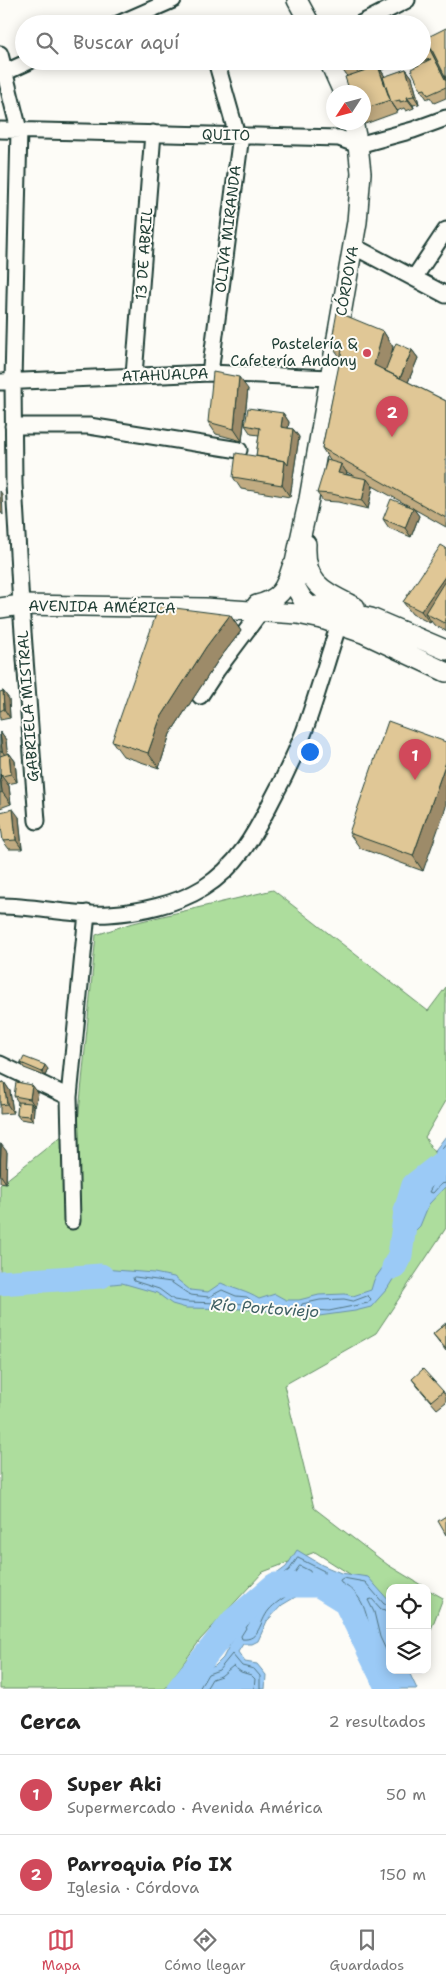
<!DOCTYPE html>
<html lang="es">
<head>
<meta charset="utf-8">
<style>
  :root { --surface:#fff; --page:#f2f2f2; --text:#222; --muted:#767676; --line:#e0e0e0; --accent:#d1495b }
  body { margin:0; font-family:"Shantell Sans",sans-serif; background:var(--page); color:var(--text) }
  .controls { position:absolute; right:15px; bottom:15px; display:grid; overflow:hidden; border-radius:10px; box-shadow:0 2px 12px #0003 }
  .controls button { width:45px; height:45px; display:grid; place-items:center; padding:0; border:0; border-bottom:1px solid var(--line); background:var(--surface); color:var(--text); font:25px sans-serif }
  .compass { position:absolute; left:326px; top:85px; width:45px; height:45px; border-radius:50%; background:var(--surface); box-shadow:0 2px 12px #0003; rotate:234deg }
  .you { position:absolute; left:309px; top:751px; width:18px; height:18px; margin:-12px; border:4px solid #fff; border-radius:50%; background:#1a73e8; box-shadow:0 0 0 8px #1a73e833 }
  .badge { display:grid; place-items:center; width:32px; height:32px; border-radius:50%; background:var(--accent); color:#fff; font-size:16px; font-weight:700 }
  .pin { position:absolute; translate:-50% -41px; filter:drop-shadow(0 1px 2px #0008) }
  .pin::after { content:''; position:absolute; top:26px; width:18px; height:15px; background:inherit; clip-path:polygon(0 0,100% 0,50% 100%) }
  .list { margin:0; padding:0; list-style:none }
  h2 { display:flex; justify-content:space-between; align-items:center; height:65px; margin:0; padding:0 20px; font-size:21px }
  h2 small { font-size:16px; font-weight:400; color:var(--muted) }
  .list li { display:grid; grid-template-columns:32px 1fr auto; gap:15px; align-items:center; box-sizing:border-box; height:80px; padding:0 20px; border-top:1px solid var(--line) }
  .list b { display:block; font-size:19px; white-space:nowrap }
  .list p { margin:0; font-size:16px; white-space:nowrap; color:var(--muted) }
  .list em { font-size:16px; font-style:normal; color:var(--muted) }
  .icon { flex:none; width:28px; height:28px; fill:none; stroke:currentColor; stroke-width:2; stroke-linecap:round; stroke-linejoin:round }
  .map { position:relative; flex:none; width:446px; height:1689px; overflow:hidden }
  .search { position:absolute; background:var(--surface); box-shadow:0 2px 12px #0003; left:15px; right:15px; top:15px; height:55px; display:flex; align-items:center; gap:12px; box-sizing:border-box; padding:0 18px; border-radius:28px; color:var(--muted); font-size:19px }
  .sheet { height:225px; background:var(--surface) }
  nav { display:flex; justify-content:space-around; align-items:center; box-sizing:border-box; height:70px; border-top:1px solid var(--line); background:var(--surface); font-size:14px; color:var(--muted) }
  nav a { display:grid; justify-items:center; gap:2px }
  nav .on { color:var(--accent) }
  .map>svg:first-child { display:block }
</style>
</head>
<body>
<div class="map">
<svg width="446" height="1689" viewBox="0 0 446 1689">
  <rect width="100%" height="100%" fill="#fdfcf7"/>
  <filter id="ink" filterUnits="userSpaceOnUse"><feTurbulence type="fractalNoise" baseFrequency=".02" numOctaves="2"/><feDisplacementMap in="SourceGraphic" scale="10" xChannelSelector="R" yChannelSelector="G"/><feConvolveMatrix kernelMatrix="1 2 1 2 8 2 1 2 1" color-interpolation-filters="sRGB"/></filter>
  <g filter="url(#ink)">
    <path fill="#addd9d" stroke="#668d68" d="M273 890 428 1011 446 987V1101L425 1137 446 1173V1228L376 1333 284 1385 314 1508 388 1565 426 1588H390V1610L381 1594 315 1552 263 1572 200 1640 165 1689H0V1185L78 1123 96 935 129 924Z
      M427 1589 443 1598 427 1640Z"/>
    <path fill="#9bcaf6" stroke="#6992a8" d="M446 1136V1186L429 1204 420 1226 414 1232 411 1250 387 1289 371 1307 355 1311 319 1316 248 1309 186 1308 172 1304 157 1293 122 1283 74 1288 50 1286 89 1268 154 1273 174 1277 190 1290 208 1292 221 1283C236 1290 246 1291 259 1299L275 1294 286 1300H299L319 1295 345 1294 353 1296 371 1290 374 1280 390 1257 395 1245 408 1230V1221L398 1206 418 1199 430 1179 436 1149Z
      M297 1550 322 1565 341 1573 368 1577 390 1602V1670H408L417 1689H378L373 1674 376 1654 369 1642 364 1626 363 1616 355 1600 347 1591 324 1580 282 1605 267 1621 258 1641 252 1644H243L238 1652 245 1662 257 1664 266 1675 265 1689H193L205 1669 215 1666 223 1658 229 1646 247 1618 259 1587 286 1567Z"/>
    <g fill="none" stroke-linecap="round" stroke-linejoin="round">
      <path stroke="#517582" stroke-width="1" d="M446 1143 440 1151 435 1181 429 1192 433 1193 441 1184 446 1183
        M90 1274 110 1275 112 1278 105 1280 80 1281 81 1278Z
        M135 1277 171 1282 190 1295 209 1297 222 1290 236 1296 247 1297 253 1302 250 1304 187 1302 174 1300 159 1289 134 1281 133 1278Z
        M368 1296 371 1299 368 1303 329 1311 303 1309 301 1307 302 1304 320 1300 344 1299 353 1301Z
        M298 1558 324 1571V1575C309 1583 279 1598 269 1610 259 1622 260 1641 242 1639L241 1636 251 1620 263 1590 289 1570Z
        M300 1566 310 1571 311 1575 270 1601 267 1600 268 1594 293 1575Z
        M199 1689 208 1674 219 1670 232 1654 242 1666 254 1669 260 1676V1689
        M206 1689 212 1679 221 1676 233 1666 241 1672 251 1675 255 1679 254 1689
        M383 1689C382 1684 379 1679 378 1674 378 1668 382 1661 381 1655 381 1649 375 1643 373 1637 364 1613 367 1597 341 1583L340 1580 343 1578 365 1582 384 1604 390 1605
        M389 1689 385 1673 387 1652 380 1637 374 1612 368 1600 372 1599 381 1609 390 1611"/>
      <path stroke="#9bcaf6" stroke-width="25" d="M394 1267 400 1255 406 1211 414 1185 446 1160
        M0 1283 101 1276
        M179 1689 233 1621 275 1585H319L345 1601 388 1689"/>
      <defs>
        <path id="minor" d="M118 24 173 0
          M360 24 407 0
          M0 54 19 130 13 381 14 484 21 605 37 821
          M6 72 30 61
          M0 130 339 138 358 145 413 130 446 118
          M353 246 446 295
          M414 278 446 230
          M210 373 241 135H237L216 61
          M134 375 153 133
          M0 382 210 373 330 378
          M13 426H89L239 450
          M200 696 217 670 262 610
          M0 906C36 906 73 916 109 914 140 912 177 904 203 888 237 867 255 834 272 800 284 778 295 755 304 732 317 696 327 660 339 624
          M0 1064 69 1097 72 1221
          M69 1097 87 913"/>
        <path id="tertiary" d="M297 0 310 24
          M329 61 343 92
          M306 544C304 584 323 591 355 607
          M257 605C280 599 285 590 292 567
          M316 606 371 618 446 650
          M0 608 21 605 205 608 298 614 322 619 363 633 446 672
          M339 624 313 609 303 600 296 588 294 567 309 499 357 222 361 173 358 145 353 122"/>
      </defs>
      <use href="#minor" stroke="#1f3d34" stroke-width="19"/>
      <use href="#tertiary" stroke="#1f3d34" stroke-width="22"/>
      <use href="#minor" stroke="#fdfcf7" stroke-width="15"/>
      <use href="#tertiary" stroke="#fdfcf7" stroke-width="19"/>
    </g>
    <path fill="#c1ab81" stroke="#1f3d34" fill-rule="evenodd" d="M426 42 432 50 446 78V98L434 103 430 97 427 99 421 90 419 65 414 66 411 61H422Z
      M339 61H385L388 68 381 70 385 77 406 69 412 77 419 104 413 105 414 108 406 111 404 108 397 111 398 112 365 124 364 121V92L347 76 341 68Z
      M383 331 393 347 391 356 412 350 418 358 408 382 446 401V527L414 509 419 516 411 537 389 528 383 519 409 506 371 485 373 487 368 509 338 502 323 501 317 493 331 462 322 448 341 358 331 345ZM345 471 356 477 346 474 347 473Z
      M248 389 242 441 216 434 208 422Z
      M283 413 289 422 288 428 293 429 299 437 290 497 241 489 233 477 256 456 259 435 251 434 245 425Z
      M446 548V631L434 625 431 621 430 623 412 614 403 602Z
      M230 615 241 631 217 662 170 734 159 768 123 756 112 741Z
      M3 691 9 699 10 718 0 720V692Z
      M0 732 6 740 7 754 9 753 15 761 17 782 8 784 9 786 11 804 0 808Z
      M446 742 423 871 360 848 349 833Z
      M19 817 22 849H9L3 841Z
      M21 1063 48 1069 45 1076 24 1068Z
      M4 1082 10 1091 13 1113 0 1114V1083Z
      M32 1085 38 1093 35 1107H34L33 1121 20 1119 17 1115 18 1102 14 1096Z
      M0 1144 7 1152 6 1183 0 1182Z
      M446 1323V1351L433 1334Z
      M412 1379 443 1391 446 1396V1402L437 1409 418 1387Z"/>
    <path fill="#9d8b69" stroke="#1f3d34" d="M426 42 432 50 446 78V81Z
      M378 66 386 78 391 102 398 112 390 100Z
      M406 69 412 77 419 104 414 96Z
      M407 97 413 105 414 108 408 100Z
      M383 331 393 347 387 372 374 365Z
      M412 350 418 358 406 387 400 379Z
      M239 377 248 389 242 441 234 429Z
      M283 413 289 422 287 435 281 427Z
      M293 429 299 437 290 497 282 485 285 461Z
      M341 464 347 473 344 481 338 473Z
      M367 479 373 487 368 509 362 501Z
      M0 491 2 494 3 515 0 511Z
      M413 508 419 516 411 537 405 528Z
      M446 575V599L425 613 431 621 430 623 421 611Z
      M230 615 241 631 217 662 170 734 159 768 148 753 160 719 206 647Z
      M3 691 9 699 10 718 4 709Z
      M0 732 6 740 8 759 2 751Z
      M9 753 15 761 17 782 11 774Z
      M446 762V807L423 871 413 856Z
      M0 774 9 786 11 804 2 792Z
      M13 809 19 817 22 849 16 840Z
      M45 1065 48 1069 45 1076 42 1072Z
      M4 1082 10 1091 13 1113 7 1104Z
      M32 1085 38 1093 35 1107 30 1099Z
      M31 1103 34 1108 33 1121 30 1116Z
      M1 1144 7 1152 6 1183 0 1174Z"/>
    <path fill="#e0c796" stroke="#1f3d34" d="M446 28V78L426 38Z
      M426 42 446 81V87L428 95 425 89 421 90 411 69 431 59 422 61V44Z
      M339 61H363L341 68Z
      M378 66 390 100 364 109V92H350L345 77Z
      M406 69 414 96 407 97 408 100 400 102V100L391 102 383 77Z
      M337 312 383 331 374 365 446 401V518L322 448 342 350 331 345Z
      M396 343 412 350 400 378 385 371Z
      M213 372 239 377 234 429 208 422Z
      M248 408 283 413 281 427 293 429 288 465 285 461 256 456 260 428 245 425Z
      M236 453 285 461 282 485 233 477Z
      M327 460 341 464 338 473 367 479 362 501 332 494 317 493Z
      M391 499 413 508 405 528 383 519Z
      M441 545 446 548V575L421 611 403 602Z
      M446 579V620L444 623 425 613Z
      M159 606 230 615 206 647 160 719 148 753 112 741Z
      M3 691 4 709 0 711V692Z
      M388 721 446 742V762L413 856 349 833Z
      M0 732 2 751 0 752Z
      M9 753 11 774 2 776 0 774V756Z
      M0 774 2 792 0 793Z
      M13 809 16 840 3 841 0 820V812Z
      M24 1057 45 1065 42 1072 21 1063Z
      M4 1082 7 1104 0 1105V1083Z
      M16 1082 32 1085 30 1099 14 1096Z
      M18 1102 31 1103 30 1116 17 1115Z
      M0 1144H1L0 1174Z
      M446 1323V1349L433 1334Z
      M423 1369 443 1391 431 1401 412 1379Z
      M446 1516V1535L438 1521Z"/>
  </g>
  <circle fill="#d1495b" stroke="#fdfcf7" stroke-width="2" cx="367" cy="353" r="5"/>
  <g text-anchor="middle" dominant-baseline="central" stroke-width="4" stroke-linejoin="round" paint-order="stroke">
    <g font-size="15" fill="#1f3d34" stroke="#fdfcf7">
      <text transform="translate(226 135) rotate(1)">QUITO</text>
      <text transform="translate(228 229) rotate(-83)">OLIVA MIRANDA</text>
      <text transform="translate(144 254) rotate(-86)">13 DE ABRIL</text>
      <text transform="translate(347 281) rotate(-80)">CÓRDOVA</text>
      <text transform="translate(165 375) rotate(-2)">ATAHUALPA</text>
      <text transform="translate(102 607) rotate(1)">AVENIDA AMÉRICA</text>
      <text transform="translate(28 706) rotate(-94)">GABRIELA MISTRAL</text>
    </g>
    <g font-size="15" fill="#1f3d34" stroke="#fdfcf7" text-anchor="end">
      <text x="357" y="344">Pastelería &amp;<tspan x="357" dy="17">Cafetería Andony</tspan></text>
    </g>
    <g font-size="16" font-style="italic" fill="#3e6064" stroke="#fdfcf7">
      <text transform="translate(265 1308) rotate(4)">Río Portoviejo</text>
    </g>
  </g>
</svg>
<div class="controls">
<button><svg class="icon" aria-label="locate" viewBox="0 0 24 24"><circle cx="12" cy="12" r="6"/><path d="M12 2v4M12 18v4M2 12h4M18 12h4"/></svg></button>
<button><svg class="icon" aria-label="layers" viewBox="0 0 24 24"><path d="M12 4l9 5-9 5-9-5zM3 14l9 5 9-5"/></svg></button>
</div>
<svg class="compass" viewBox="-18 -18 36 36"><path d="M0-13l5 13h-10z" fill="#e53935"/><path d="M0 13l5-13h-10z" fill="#767676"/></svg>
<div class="you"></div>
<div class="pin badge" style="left:415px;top:780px">1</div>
<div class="pin badge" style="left:392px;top:437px">2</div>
<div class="search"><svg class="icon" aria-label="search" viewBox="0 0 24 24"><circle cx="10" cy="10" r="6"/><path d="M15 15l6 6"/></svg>Buscar aquí</div>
</div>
<section class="sheet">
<h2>Cerca<small>2 resultados</small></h2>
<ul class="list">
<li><span class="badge">1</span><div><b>Super Aki</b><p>Supermercado · Avenida América</p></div><em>50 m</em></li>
<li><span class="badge">2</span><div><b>Parroquia Pío IX</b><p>Iglesia · Córdova</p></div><em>150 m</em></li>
</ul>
</section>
<nav>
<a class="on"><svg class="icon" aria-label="map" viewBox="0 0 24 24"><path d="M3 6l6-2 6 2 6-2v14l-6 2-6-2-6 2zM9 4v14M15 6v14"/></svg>Mapa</a>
<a><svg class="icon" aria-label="directions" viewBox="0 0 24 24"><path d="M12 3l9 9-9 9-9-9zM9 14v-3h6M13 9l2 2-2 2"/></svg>Cómo llegar</a>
<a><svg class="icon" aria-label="saved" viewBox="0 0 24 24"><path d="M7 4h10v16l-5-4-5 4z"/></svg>Guardados</a>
</nav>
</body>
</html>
